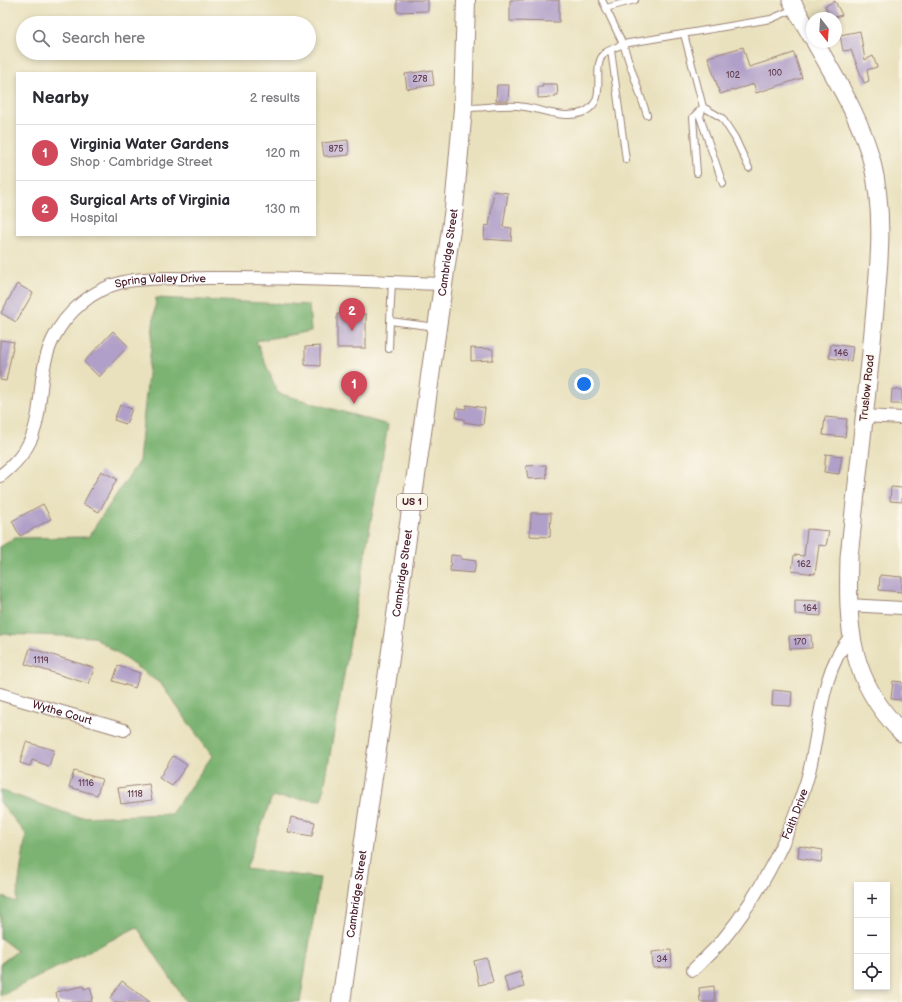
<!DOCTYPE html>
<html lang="en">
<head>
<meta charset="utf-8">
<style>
  :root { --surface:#fff; --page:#f7f7f7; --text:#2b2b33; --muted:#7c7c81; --line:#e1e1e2; --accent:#d1495b }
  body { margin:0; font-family:"Balsamiq Sans",sans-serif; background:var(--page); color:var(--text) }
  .controls { position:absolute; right:12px; bottom:12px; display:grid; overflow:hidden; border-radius:0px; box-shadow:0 2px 6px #0003 }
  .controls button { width:36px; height:36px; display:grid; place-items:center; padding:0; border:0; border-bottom:1px solid var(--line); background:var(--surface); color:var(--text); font:20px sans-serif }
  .compass { position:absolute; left:806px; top:12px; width:36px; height:36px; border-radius:50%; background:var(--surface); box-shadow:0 2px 6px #0003; rotate:163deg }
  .you { position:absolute; left:584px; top:384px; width:14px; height:14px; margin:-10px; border:3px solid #fff; border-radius:50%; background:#1a73e8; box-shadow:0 0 0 6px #1a73e833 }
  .badge { display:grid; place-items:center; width:26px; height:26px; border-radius:50%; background:var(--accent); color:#fff; font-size:13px; font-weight:700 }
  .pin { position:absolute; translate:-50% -33px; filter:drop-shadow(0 1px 2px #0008) }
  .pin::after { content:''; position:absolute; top:21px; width:14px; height:12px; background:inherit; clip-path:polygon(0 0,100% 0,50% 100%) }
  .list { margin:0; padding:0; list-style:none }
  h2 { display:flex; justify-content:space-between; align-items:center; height:52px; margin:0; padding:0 16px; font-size:17px }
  h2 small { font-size:13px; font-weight:400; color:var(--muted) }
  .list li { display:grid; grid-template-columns:26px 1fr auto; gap:12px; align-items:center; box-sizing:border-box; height:56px; padding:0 16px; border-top:1px solid var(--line) }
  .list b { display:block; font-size:15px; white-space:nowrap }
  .list p { margin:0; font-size:13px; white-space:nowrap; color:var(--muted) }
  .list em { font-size:13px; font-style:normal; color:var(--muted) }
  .icon { flex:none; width:22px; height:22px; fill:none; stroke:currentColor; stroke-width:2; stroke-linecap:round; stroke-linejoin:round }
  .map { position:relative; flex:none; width:902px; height:1002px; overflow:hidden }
  .search { position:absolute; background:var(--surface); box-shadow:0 2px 6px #0003; left:16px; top:16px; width:300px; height:44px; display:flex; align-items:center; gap:10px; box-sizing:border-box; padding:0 14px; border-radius:22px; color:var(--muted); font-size:15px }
  .panel { position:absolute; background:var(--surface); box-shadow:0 2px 6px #0003; left:16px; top:72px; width:300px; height:164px; border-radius:0px }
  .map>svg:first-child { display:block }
</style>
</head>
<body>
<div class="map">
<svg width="902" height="1002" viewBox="0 0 902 1002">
  <rect width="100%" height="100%" fill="#fbf7ec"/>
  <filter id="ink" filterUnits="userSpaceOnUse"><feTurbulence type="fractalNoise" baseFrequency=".025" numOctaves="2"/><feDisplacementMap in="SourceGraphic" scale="8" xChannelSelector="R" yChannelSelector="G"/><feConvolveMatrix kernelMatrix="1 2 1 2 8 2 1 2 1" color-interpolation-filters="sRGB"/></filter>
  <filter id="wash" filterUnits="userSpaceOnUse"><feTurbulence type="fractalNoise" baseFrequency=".012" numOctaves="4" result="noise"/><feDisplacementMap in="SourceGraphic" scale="16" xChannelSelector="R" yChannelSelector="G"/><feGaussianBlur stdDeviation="0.9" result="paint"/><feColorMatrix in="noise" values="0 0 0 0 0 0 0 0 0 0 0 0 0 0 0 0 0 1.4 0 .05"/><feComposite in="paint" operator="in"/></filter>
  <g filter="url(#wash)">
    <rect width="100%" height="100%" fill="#e9e1bd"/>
    <path fill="#7bb372" stroke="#62694e" d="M156 298 309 305 311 331 256 341 278 393 388 425 322 800 272 797 246 869 320 878 300 1002H186L137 927 0 996V964L17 951 0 938V896L16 902 26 834 0 802V790L77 817 171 814 212 756 161 684 94 637 0 634V547L15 538 88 537 139 461Z"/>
    <g id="blocks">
      <path fill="#b09fc8" d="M397 0H428V11L397 12Z
        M510 0H559V22L510 21Z
        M835 1 842 15 831 18 825 6Z
        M860 31 865 60 873 56 877 67 867 70 869 81 864 83 851 50 843 51 840 35Z
        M743 47 749 67 794 53 802 78 756 93 754 84 720 94 708 57Z
        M432 70 434 85 407 89 405 74Z
        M542 84H557L558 95H555V97L538 98V87H543Z
        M497 85H509L508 101H496Z
        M348 140 349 155 328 157V156H324L322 143Z
        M494 191 508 193 503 227 512 228 511 241 484 239 485 225 489 226Z
        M17 284 33 293 16 322 1 313Z
        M337 314H366V348H337Z
        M113 331 128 346 99 377 84 362Z
        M0 340 14 342 6 381 0 380Z
        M831 344 853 347 851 361 829 358Z
        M320 346V366L305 365V347Z
        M471 348 493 349V360L471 361Z
        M892 389 902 390V404H891Z
        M120 405 132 409 126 424 114 420Z
        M466 405 485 408 483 425 464 422V419L456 418 457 408 466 409Z
        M825 417 847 419 845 437 823 435Z
        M826 454 842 456 839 474 824 472Z
        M546 465 547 478 528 479 526 466Z
        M101 471 117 479 99 512 83 504Z
        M891 487 902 488V502L890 501Z
        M43 504 51 519 20 536 12 521Z
        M531 513H551L550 537 530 536Z
        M807 529 829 531 826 546 819 545 815 574 792 571 794 555 804 556Z
        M451 555 461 556V559L476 561 474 573 450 571Z
        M880 575 902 577V592L879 590Z
        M795 600 821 601V616L795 614Z
        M811 635 812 648 790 649 789 636Z
        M30 648 94 668 89 684 25 664Z
        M118 666 140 673 135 688 113 681Z
        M893 681 902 682V700L891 699Z
        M773 690 792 692 791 706 772 705Z
        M26 742 54 750 49 766 32 760 30 766 20 763Z
        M173 756 187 765 172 786 159 778Z
        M74 771 102 779 97 795 69 787Z
        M149 784 152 800 121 804 118 788Z
        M291 817 315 822 312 836 288 832Z
        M799 846 823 850 821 862 798 858Z
        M671 950 672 967 653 968 652 952Z
        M487 958 493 982 479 985 474 961Z
        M520 972 524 987 508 992 504 977Z
        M122 981 150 1002H115L110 998Z
        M83 986 84 989 90 987 93 998 91 999 92 1002H58L56 992Z
        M714 986 715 1002H700L699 988Z"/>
    </g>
  </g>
  <g filter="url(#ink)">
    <use href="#blocks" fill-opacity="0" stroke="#9a8074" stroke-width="1"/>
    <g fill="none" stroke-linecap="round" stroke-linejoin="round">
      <defs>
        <path id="lane" d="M602 0 623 44 771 19 794 9
          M606 8 635 0
          M684 34 703 107 700 117 723 184
          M611 50 626 160
          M465 108C482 108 500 105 517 106 538 107 563 121 584 112 611 99 588 66 606 52 611 49 617 47 623 44L647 115
          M697 173 693 117 703 107 722 118 735 138 749 168
          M390 321 392 282
          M389 349 390 321 436 327"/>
        <g id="street">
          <path d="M864 416 902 418"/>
          <path id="s1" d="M0 476C56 434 29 390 53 339 66 312 93 289 123 282 150 276 180 279 207 278 286 277 364 281 443 284"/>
          <path d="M847 605 902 608"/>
          <path id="s2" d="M0 694 124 730"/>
          <path id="s3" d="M693 970C702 961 712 952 721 942 759 896 788 840 806 783 821 735 817 677 850 637"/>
        </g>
        <path id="secondary" d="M791 0 812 37
          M815 42C837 81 861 119 872 162 886 218 878 275 873 331 866 406 857 482 849 557 847 628 849 679 902 733"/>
        <g id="primary">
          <path id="s4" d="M341 1002 454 208 463 108 466 0"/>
        </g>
      </defs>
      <use href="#lane" stroke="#9a8074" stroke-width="8"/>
      <use href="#street" stroke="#9a8074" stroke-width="14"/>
      <use href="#secondary" stroke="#9a8074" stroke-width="19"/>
      <use href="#primary" stroke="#9a8074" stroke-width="20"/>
      <use href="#lane" stroke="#fff" stroke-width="6"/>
      <use href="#street" stroke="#fff" stroke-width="12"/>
      <use href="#secondary" stroke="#fff" stroke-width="17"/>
      <use href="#primary" stroke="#fff" stroke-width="18"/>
    </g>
  </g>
  <g text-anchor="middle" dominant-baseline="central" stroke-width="3" stroke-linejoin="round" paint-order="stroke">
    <g font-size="9" fill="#643f52">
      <text x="775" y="73">100</text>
      <text x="733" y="75">102</text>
      <text x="420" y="79">278</text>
      <text x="336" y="149">875</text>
      <text x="841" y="353">146</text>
      <text x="804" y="564">162</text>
      <text x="810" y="608">164</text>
      <text x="800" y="642">170</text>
      <text x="41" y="660">1119</text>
      <text x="86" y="783">1116</text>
      <text x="135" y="794">1118</text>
      <text x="662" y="959">34</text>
    </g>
    <rect fill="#fbf7ec" stroke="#7f6065" stroke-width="1" x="397" y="494" width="30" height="16" rx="3"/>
    <g font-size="10" font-weight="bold" fill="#4a1f2b">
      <text x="412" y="502">US 1</text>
    </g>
    <g font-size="11" fill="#4a1f2b" stroke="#fbf7ec">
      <text stroke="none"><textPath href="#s4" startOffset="757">Cambridge Street</textPath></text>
      <text stroke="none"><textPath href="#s1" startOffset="282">Spring Valley Drive</textPath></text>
      <text transform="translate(867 388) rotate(-84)">Truslow Road</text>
      <text stroke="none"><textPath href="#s4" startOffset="433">Cambridge Street</textPath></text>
      <text stroke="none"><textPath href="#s2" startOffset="65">Wythe Court</textPath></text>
      <text stroke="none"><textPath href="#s3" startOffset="188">Faith Drive</textPath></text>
      <text stroke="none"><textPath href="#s4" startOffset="109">Cambridge Street</textPath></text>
    </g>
  </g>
</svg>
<div class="controls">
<button>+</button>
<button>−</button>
<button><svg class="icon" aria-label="locate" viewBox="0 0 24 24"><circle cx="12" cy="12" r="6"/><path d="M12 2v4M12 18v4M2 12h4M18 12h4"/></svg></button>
</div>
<svg class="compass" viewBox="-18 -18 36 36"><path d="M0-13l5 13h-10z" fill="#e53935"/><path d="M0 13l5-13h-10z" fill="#7c7c81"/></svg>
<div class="you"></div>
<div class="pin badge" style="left:354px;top:404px">1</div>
<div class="pin badge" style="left:352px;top:331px">2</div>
<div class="search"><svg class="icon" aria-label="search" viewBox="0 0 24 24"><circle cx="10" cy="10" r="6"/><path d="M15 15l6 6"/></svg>Search here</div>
<section class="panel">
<h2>Nearby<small>2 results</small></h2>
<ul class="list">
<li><span class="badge">1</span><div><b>Virginia Water Gardens</b><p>Shop · Cambridge Street</p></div><em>120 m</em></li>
<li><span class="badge">2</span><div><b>Surgical Arts of Virginia</b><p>Hospital</p></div><em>130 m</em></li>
</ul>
</section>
</div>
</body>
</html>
